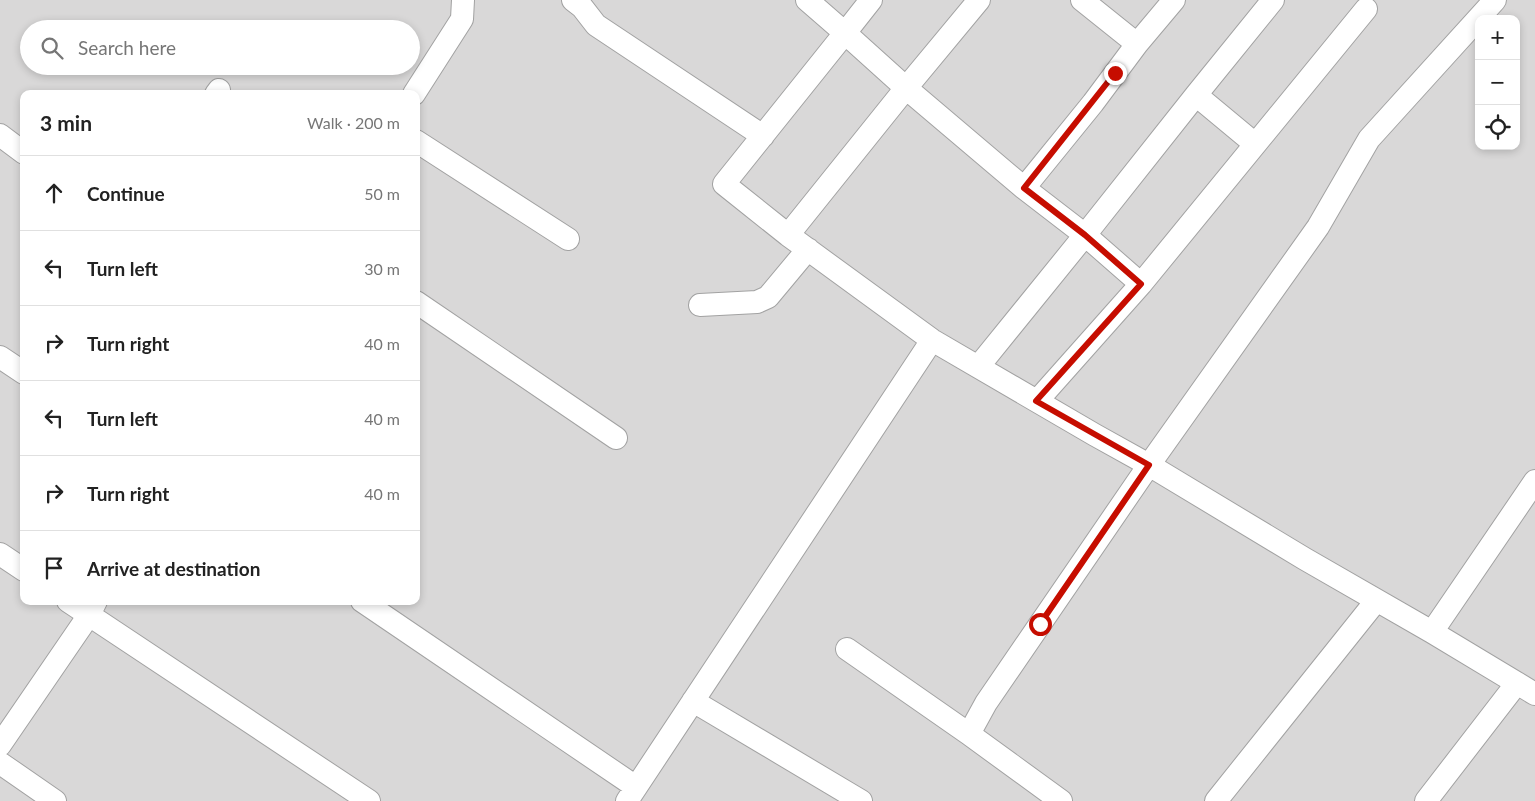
<!DOCTYPE html>
<html lang="en">
<head>
<meta charset="utf-8">
<style>
  :root { --surface:#fff; --page:#f2f2f2; --text:#222; --muted:#767676; --line:#e0e0e0 }
  body { margin:0; font-family:Lato,sans-serif; background:var(--page); color:var(--text) }
  .controls { position:absolute; right:15px; top:15px; display:grid; overflow:hidden; border-radius:10px; box-shadow:0 2px 8px #0003 }
  .controls button { width:45px; height:45px; display:grid; place-items:center; padding:0; border:0; border-bottom:1px solid var(--line); background:var(--surface); color:var(--text); font:25px sans-serif }
  .stop { position:absolute; width:15px; height:15px; margin:-11px; border:4px solid #c60d00; border-radius:50%; background:#fff }
  .stop.end { background:#c60d00; border-color:#fff; box-shadow:0 1px 5px #0008 }
  .list { margin:0; padding:0; list-style:none }
  h2 { display:flex; justify-content:space-between; align-items:center; height:65px; margin:0; padding:0 20px; font-size:21px }
  h2 small { font-size:16px; font-weight:400; color:var(--muted) }
  .list li { display:grid; grid-template-columns:32px 1fr auto; gap:15px; align-items:center; box-sizing:border-box; height:75px; padding:0 20px; border-top:1px solid var(--line) }
  .list b { display:block; font-size:19px; white-space:nowrap }
  .list em { font-size:16px; font-style:normal; color:var(--muted) }
  .icon { flex:none; width:28px; height:28px; fill:none; stroke:currentColor; stroke-width:2; stroke-linecap:round; stroke-linejoin:round }
  .map { position:relative; flex:none; width:1535px; height:801px; overflow:hidden }
  .search { position:absolute; background:var(--surface); box-shadow:0 2px 8px #0003; left:20px; top:20px; width:400px; height:55px; display:flex; align-items:center; gap:12px; box-sizing:border-box; padding:0 18px; border-radius:28px; color:var(--muted); font-size:19px }
  .panel { position:absolute; background:var(--surface); box-shadow:0 2px 8px #0003; left:20px; top:90px; width:400px; height:515px; border-radius:10px }
  .map>svg:first-child { display:block }
</style>
</head>
<body>
<div class="map">
<svg width="1535" height="801" viewBox="0 0 1535 801">
  <rect width="100%" height="100%" fill="#edeae0"/>
  <path fill="#d9d8d8" fill-rule="evenodd" d="M0 0H1535V801H0ZM1479 19H1516V146H1479ZM29 29H411V66H29ZM24 94H416V601H24Z"/>
  <g fill="none" stroke-linecap="round" stroke-linejoin="round">
    <defs>
      <path id="street" d="M573 0 582 7 596 25 763 136
        M807 0 845 33 724 184 788 235 932 340 1095 435 1149 465 1305 559 1432 632 1535 694
        M871 0 845 33 906 88 1024 188 1085 235 1141 284
        M1082 0 1137 44
        M216 94 219 90
        M414 94 462 19 463 0
        M1196 95 1255 144
        M0 135 24 153
        M416 141 568 239
        M1024 188 1093 103 1137 44 1174 0
        M788 235 906 88 979 0
        M416 302 616 438
        M700 305 757 302 768 297 808 249
        M0 357 24 373
        M978 367 1085 235 1196 95 1273 0
        M1037 401 1141 284 1366 9
        M0 554 24 570
        M68 601 369 801
        M362 601 636 787
        M1432 632 1535 481
        M847 649 969 734 1061 801
        M693 701 861 801
        M969 734 986 703 1149 465 1318 227 1369 139 1495 0
        M0 745 89 615 96 601
        M0 763 55 801
        M627 801 932 340
        M1216 801 1376 601
        M1426 801 1517 683"/>
    </defs>
    <use href="#street" stroke="#a2a2a2" stroke-width="24"/>
    <use href="#street" stroke="#fff" stroke-width="22"/>
  </g>
  <g fill="none" stroke-linecap="round" stroke-linejoin="round">
    <path stroke="#c60d00" stroke-width="6" d="M1040 624 1149 465 1036 401 1141 284 1085 235 1024 188 1115 73"/>
  </g>
</svg>
<div class="controls">
<button>+</button>
<button>−</button>
<button><svg class="icon" aria-label="locate" viewBox="0 0 24 24"><circle cx="12" cy="12" r="6"/><path d="M12 2v4M12 18v4M2 12h4M18 12h4"/></svg></button>
</div>
<div class="stop" style="left:1040px;top:624px"></div>
<div class="stop end" style="left:1115px;top:73px"></div>
<div class="search"><svg class="icon" aria-label="search" viewBox="0 0 24 24"><circle cx="10" cy="10" r="6"/><path d="M15 15l6 6"/></svg>Search here</div>
<section class="panel">
<h2>3 min<small>Walk · 200 m</small></h2>
<ul class="list">
<li><svg class="icon" aria-label="ahead" viewBox="0 0 24 24"><path d="M12 20V5M6 11l6-6 6 6"/></svg><div><b>Continue</b></div><em>50 m</em></li>
<li><svg class="icon" aria-label="left" viewBox="0 0 24 24"><path d="M17 20v-9H6M10 6l-5 5 5 5"/></svg><div><b>Turn left</b></div><em>30 m</em></li>
<li><svg class="icon" aria-label="right" viewBox="0 0 24 24"><path d="M7 20v-9h11M14 6l5 5-5 5"/></svg><div><b>Turn right</b></div><em>40 m</em></li>
<li><svg class="icon" aria-label="left" viewBox="0 0 24 24"><path d="M17 20v-9H6M10 6l-5 5 5 5"/></svg><div><b>Turn left</b></div><em>40 m</em></li>
<li><svg class="icon" aria-label="right" viewBox="0 0 24 24"><path d="M7 20v-9h11M14 6l5 5-5 5"/></svg><div><b>Turn right</b></div><em>40 m</em></li>
<li><svg class="icon" aria-label="arrive" viewBox="0 0 24 24"><path d="M6 21V4h12l-3 4 3 4H6"/></svg><div><b>Arrive at destination</b></div></li>
</ul>
</section>
</div>
</body>
</html>
